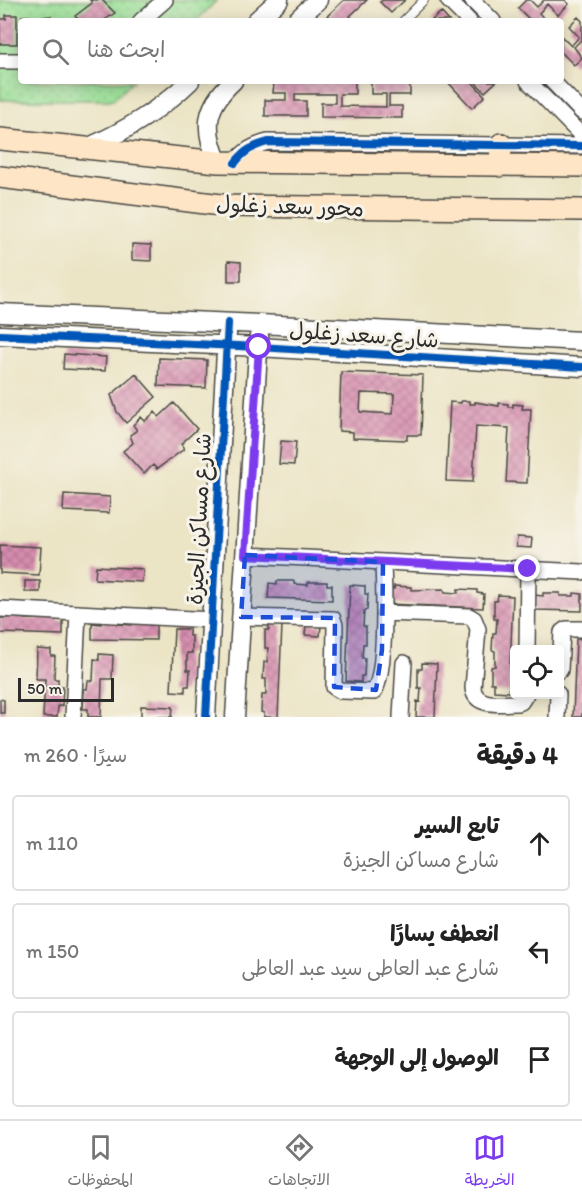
<!DOCTYPE html>
<html lang="ar">
<head>
<meta charset="utf-8">
<style>
  :root { --surface:#fff; --page:#f6f6f6; --text:#222; --muted:#767676; --line:#e0e0e0; --accent:#7c3aed }
  body { margin:0; font-family:Itim,"Playpen Sans Arabic",sans-serif; background:var(--page); color:var(--text); direction:rtl }
  .controls { position:absolute; right:18px; bottom:18px; display:grid; overflow:hidden; border-radius:6px; box-shadow:0 3px 15px #0003 }
  .controls button { width:54px; height:54px; display:grid; place-items:center; padding:0; border:0; border-bottom:2px solid var(--line); background:var(--surface); color:var(--text); font:30px sans-serif }
  .scale { position:absolute; left:18px; bottom:15px; width:96px; box-sizing:border-box; padding-left:6px; border:3px solid #2b2b2b; border-top:0; font-size:16px; line-height:21px; white-space:nowrap; color:#2b2b2b; -webkit-text-stroke:4px #f7f3e8; paint-order:stroke }
  .stop { position:absolute; width:18px; height:18px; margin:-14px; border:4px solid #7c3aed; border-radius:50%; background:#fff }
  .stop.end { background:#7c3aed; border-color:#fff; box-shadow:0 2px 6px #0008 }
  .list { margin:0; padding:0; list-style:none }
  h2 { display:flex; justify-content:space-between; align-items:center; height:78px; margin:0; padding:0 24px; font-size:26px }
  h2 small { font-size:20px; font-weight:400; color:var(--muted) }
  .list li { display:grid; grid-template-columns:39px 1fr auto; gap:18px; align-items:center; box-sizing:border-box; height:96px; margin:0 12px 12px; padding:0 12px; border:2px solid var(--line); border-radius:6px }
  .list b { display:block; font-size:22px; white-space:nowrap }
  .list p { margin:0; font-size:20px; white-space:nowrap; color:var(--muted) }
  .list em { font-size:20px; font-style:normal; color:var(--muted) }
  .icon { flex:none; width:33px; height:33px; fill:none; stroke:currentColor; stroke-width:2; stroke-linecap:round; stroke-linejoin:round }
  .map { position:relative; flex:none; width:582px; height:717px; overflow:hidden; direction:ltr }
  .search { position:absolute; background:var(--surface); box-shadow:0 3px 15px #0003; left:18px; right:18px; top:18px; height:66px; display:flex; align-items:center; gap:15px; box-sizing:border-box; padding:0 21px; border-radius:6px; color:var(--muted); font-size:22px }
  .sheet { height:402px; background:var(--surface) }
  nav { display:flex; justify-content:space-around; align-items:center; box-sizing:border-box; height:84px; border-top:2px solid var(--line); background:var(--surface); font-size:16px; color:var(--muted) }
  nav a { display:grid; justify-items:center; gap:3px }
  nav .on { color:var(--accent) }
  .map>svg:first-child { display:block }
</style>
</head>
<body>
<div class="map">
<svg width="582" height="717" viewBox="0 0 582 717">
  <defs>
    <pattern id="grass-dots" width="8" height="8" patternUnits="userSpaceOnUse" patternTransform="scale(1.5)"><rect width="8" height="8" fill="#9adf97"/><path d="M2 2h.1M6 6h.1" fill="none" stroke="#85c082" stroke-width="1.8" stroke-linecap="round"/></pattern>
    <pattern id="building-cross-hatch" width="8" height="8" patternUnits="userSpaceOnUse" patternTransform="scale(1.5)"><rect width="8" height="8" fill="#d78caf"/><path d="M0 0l8 8M0 8l8-8" fill="none" stroke="#af738f"/></pattern>
  </defs>
  <rect width="100%" height="100%" fill="#f7f3e8"/>
  <filter id="ink" filterUnits="userSpaceOnUse"><feTurbulence type="fractalNoise" baseFrequency=".0167" numOctaves="2"/><feDisplacementMap in="SourceGraphic" scale="12" xChannelSelector="R" yChannelSelector="G"/><feConvolveMatrix kernelMatrix="1 2 1 2 8 2 1 2 1" color-interpolation-filters="sRGB"/></filter>
  <filter id="wash" filterUnits="userSpaceOnUse"><feTurbulence type="fractalNoise" baseFrequency=".008" numOctaves="4" result="noise"/><feDisplacementMap in="SourceGraphic" scale="24" xChannelSelector="R" yChannelSelector="G"/><feGaussianBlur stdDeviation="1.35" result="paint"/><feColorMatrix in="noise" values="0 0 0 0 0 0 0 0 0 0 0 0 0 0 0 0 0 1.4 0 .05"/><feComposite in="paint" operator="in"/></filter>
  <g filter="url(#wash)">
    <rect width="100%" height="100%" fill="#ebe4c5"/>
    <path fill="url(#grass-dots)" stroke="#628561" stroke-width="1.5" d="M0 0H217L196 21H21V81H133L113 100H0Z"/>
    <g id="blocks">
      <path fill="url(#building-cross-hatch)" fill-rule="evenodd" d="M90 0H102L115 13 103 21H80L75 16 92 3Z
        M344 0H367L350 16 355 21H322Z
        M383 0H405L391 13 380 2Z
        M526 0H530L537 7 544 0H565L569 4 558 15 547 4 539 13 546 21H531L518 8Z
        M441 12 449 21H431Z
        M6 15H17V44H0V19H6Z
        M22 16H30V18L51 16V21H22Z
        M578 17 582 21V39L574 47 582 58 574 65 561 52V36L571 46 579 37 569 26Z
        M274 81H355V94H340V106L386 107V94H371V81L410 82V95H389V106H402V118L321 117V103H335V94H295V101H306V116H265V100H286V93H273Z
        M447 81H497L485 92 475 82 473 83 485 96 472 108Z
        M132 244 151 245V261L132 260Z
        M228 261 241 262V281H228Z
        M64 354 106 357 105 371 63 369Z
        M159 358 207 360 206 388 158 386Z
        M341 372 423 375 421 435H407V440L353 438V432L339 431ZM361 393 394 394 393 414 360 412Z
        M136 374 156 397 126 423 117 412 111 395Z
        M461 401H470V404H475V402L499 406V403L508 404V407H513V404L523 405 522 409H531L527 483 506 482 509 428 476 426 473 482 446 481 450 402 461 403Z
        M174 403 197 429 181 444 184 449 157 469 153 465 144 474 123 451 133 443 130 435 137 430 133 425 141 417 145 421 155 412 159 417Z
        M281 441 296 442 294 465 279 464Z
        M64 494 110 497 109 513 63 511Z
        M517 537 532 538 531 548 516 547Z
        M0 545 41 547 39 575 0 573Z
        M96 566 143 569 142 582 95 579Z
        M25 581H40V592H25Z
        M277 581H294V584L308 585V582H327V585H332V600L268 598 269 583 277 584Z
        M350 585 365 586V594H368L367 610 364 611 363 626 366 627V644H363L362 658H365L364 676H361V682L346 681Z
        M394 586 411 587V590L444 589 445 592 458 593V589L477 590V593L484 594 483 608 386 604 387 589H394Z
        M543 593H560V596H574V593L582 594V611L534 610V595L543 596Z
        M498 595 513 596 509 692 494 691V683H491V667L495 666V651L492 650 493 633H496L497 619H494V601H497Z
        M8 615 25 616V619H39V616H57V620H63V635L0 633V618H8Z
        M101 621H118V624L132 625V622H150V625H156V640L92 639V623L101 624Z
        M269 624 282 625 278 717H264V713L261 712 262 695H266V679H263L264 662H267L268 648H265V630H269Z
        M306 624 321 625 320 636 305 635Z
        M174 629H189V636H192V653H187V670H190L189 686H185V692L171 691Z
        M576 639H582V717H573Z
        M37 649 51 650V656H55L54 679H58V686H63L62 706H58L57 717H43L45 679H36Z
        M99 654 113 655 112 679H102L101 717H88V709H83L84 689H87L88 681H93L94 659 99 660Z
        M422 663 437 664 435 717H416L417 701 420 702 421 688H418V669H422Z
        M0 699 4 700V713H0Z
        M141 706 173 707 172 717H141Z"/>
    </g>
  </g>
  <g filter="url(#ink)">
    <use href="#blocks" fill-opacity="0" stroke="#484742" stroke-width="1.5"/>
    <g fill="none" stroke-linecap="round" stroke-linejoin="round">
      <defs>
        <path id="service" d="M403 21 424 0"/>
        <path id="minor" d="M448 0 469 21
          M472 0 493 21
          M141 21 165 0
          M0 61H21
          M528 81 582 136
          M552 81 582 112
          M235 163C244 151 253 146 268 142L582 146
          M245 555 582 572
          M0 609 212 620
          M384 613 469 616 474 619 478 629 473 688C475 708 502 703 517 703L521 702 526 694
          M241 617 333 619 335 625 334 687 341 691 374 692C387 670 384 590 383 562
          M527 650 528 569
          M560 670 562 632 566 629H582
          M73 717 78 613
          M401 717 404 663
          M557 717 558 694"/>
        <path id="tertiary" d="M256 21 279 0
          M296 21 318 0
          M87 148C126 131 160 110 190 81
          M218 162C203 128 205 107 233 81
          M0 313 260 324 582 341
          M0 335 259 347 582 367
          M206 717 227 333
          M235 717 259 336"/>
        <path id="secondary" d="M0 139 218 162 582 166
          M500 166 501 144
          M0 177 229 206 582 210"/>
      </defs>
      <use href="#service" stroke="#484742" stroke-width="10"/>
      <use href="#minor" stroke="#484742" stroke-width="18"/>
      <use href="#tertiary" stroke="#484742" stroke-width="21"/>
      <use href="#secondary" stroke="#484742" stroke-width="24"/>
      <use href="#service" stroke="#fff" stroke-width="8"/>
      <use href="#minor" stroke="#fff" stroke-width="15"/>
      <use href="#tertiary" stroke="#fff" stroke-width="18"/>
      <use href="#secondary" stroke="#fde5c5" stroke-width="21"/>
      <defs>
        <path id="cycleway" d="M235 163C244 151 253 146 268 142L582 146
          M0 335 259 347 582 367
          M206 717 228 323"/>
      </defs>
      <use href="#cycleway" stroke="#f7f3e8" stroke-width="11"/>
      <use href="#cycleway" stroke="#0057b8" stroke-width="8"/>
    </g>
  </g>
  <g fill="none" stroke-linecap="round" stroke-linejoin="round" filter="url(#ink)">
    <path stroke="#7c3aed" stroke-width="8" d="M259 347 245 555 528 569"/>
  </g>
  <path fill="#1d4ed8" fill-opacity="0.2" stroke="#1d4ed8" stroke-width="4.5" stroke-dasharray="12 8" stroke-linejoin="round" d="M245 555 383 562 382 650 376 690 334 687 335 618 241 617Z"/>
  <g text-anchor="middle" dominant-baseline="central" stroke-width="6" stroke-linejoin="round" paint-order="stroke">
    <g font-size="22" fill="#2b2b2b" stroke="#f7f3e8">
      <text transform="translate(290 206) rotate(2)">محور سعد زغلول</text>
      <text transform="translate(364 335) rotate(4)">شارع سعد زغلول</text>
      <text transform="translate(199 519) rotate(-87)">شارع مساكن الجيزة</text>
    </g>
  </g>
</svg>
<div class="controls">
<button><svg class="icon" aria-label="locate" viewBox="0 0 24 24"><circle cx="12" cy="12" r="6"/><path d="M12 2v4M12 18v4M2 12h4M18 12h4"/></svg></button>
</div>
<div class="scale">50 m</div>
<div class="stop" style="left:259px;top:347px"></div>
<div class="stop end" style="left:528px;top:569px"></div>
<div class="search"><svg class="icon" aria-label="search" viewBox="0 0 24 24"><circle cx="10" cy="10" r="6"/><path d="M15 15l6 6"/></svg>ابحث هنا</div>
</div>
<section class="sheet">
<h2>4 دقيقة<small>سيرًا · 260 m</small></h2>
<ul class="list">
<li><svg class="icon" aria-label="ahead" viewBox="0 0 24 24"><path d="M12 20V5M6 11l6-6 6 6"/></svg><div><b>تابع السير</b><p>شارع مساكن الجيزة</p></div><em>110 m</em></li>
<li><svg class="icon" aria-label="left" viewBox="0 0 24 24"><path d="M17 20v-9H6M10 6l-5 5 5 5"/></svg><div><b>انعطف يسارًا</b><p>شارع عبد العاطى سيد عبد العاطى</p></div><em>150 m</em></li>
<li><svg class="icon" aria-label="arrive" viewBox="0 0 24 24"><path d="M6 21V4h12l-3 4 3 4H6"/></svg><div><b>الوصول إلى الوجهة</b></div></li>
</ul>
</section>
<nav>
<a class="on"><svg class="icon" aria-label="map" viewBox="0 0 24 24"><path d="M3 6l6-2 6 2 6-2v14l-6 2-6-2-6 2zM9 4v14M15 6v14"/></svg>الخريطة</a>
<a><svg class="icon" aria-label="directions" viewBox="0 0 24 24"><path d="M12 3l9 9-9 9-9-9zM9 14v-3h6M13 9l2 2-2 2"/></svg>الاتجاهات</a>
<a><svg class="icon" aria-label="saved" viewBox="0 0 24 24"><path d="M7 4h10v16l-5-4-5 4z"/></svg>المحفوظات</a>
</nav>
</body>
</html>
